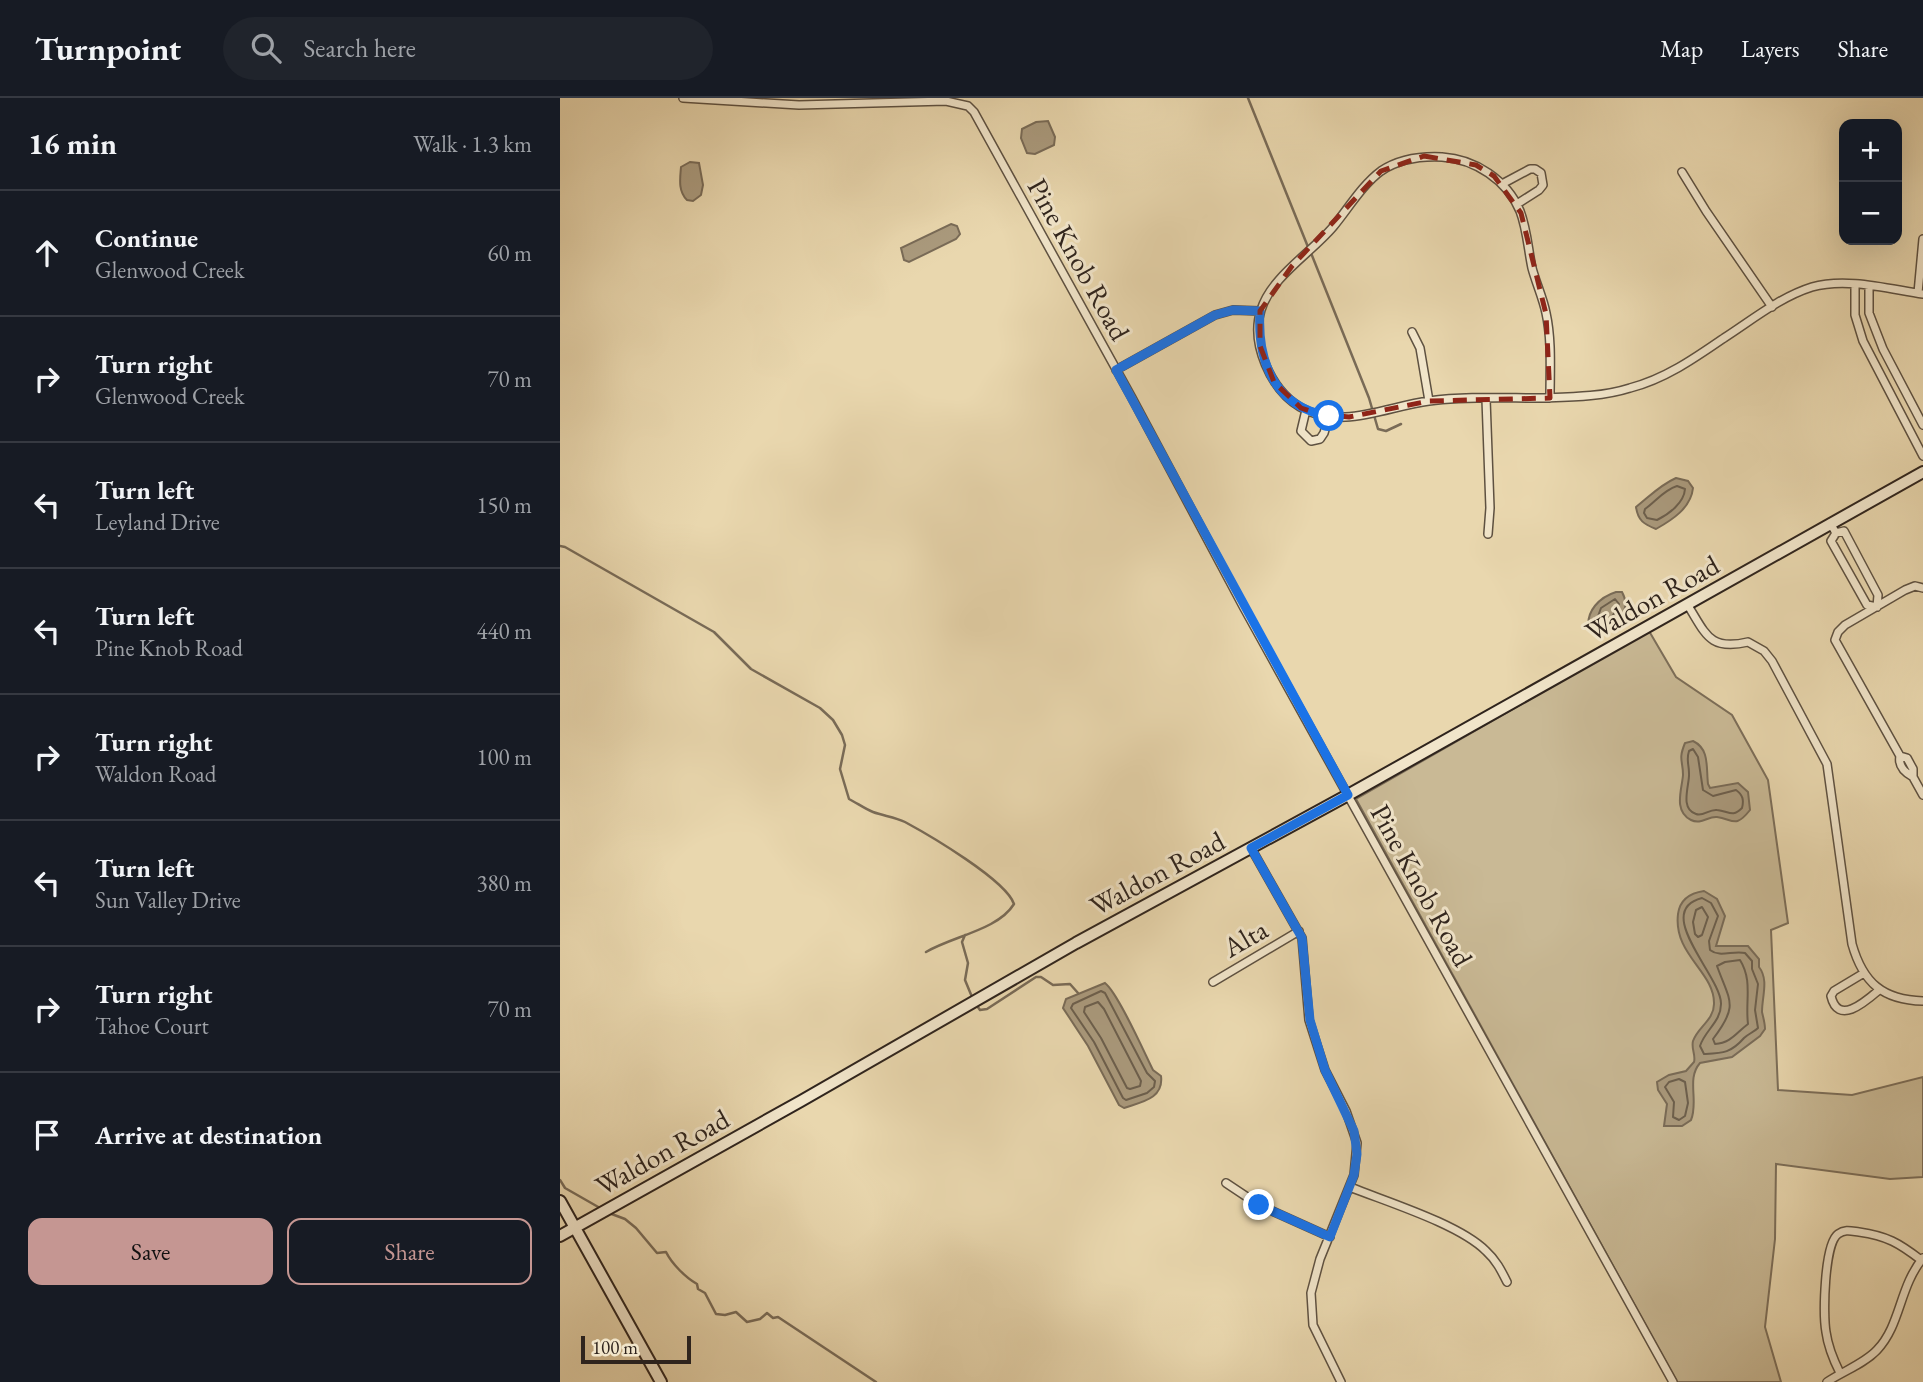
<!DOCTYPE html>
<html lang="en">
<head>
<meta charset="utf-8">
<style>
  :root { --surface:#171b24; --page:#20242c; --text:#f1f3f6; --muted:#9ea1a6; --line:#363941; --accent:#c59692 }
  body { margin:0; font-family:"EB Garamond",serif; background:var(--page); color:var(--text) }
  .controls { position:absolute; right:21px; top:21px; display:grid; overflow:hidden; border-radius:14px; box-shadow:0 7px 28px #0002 }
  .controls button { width:63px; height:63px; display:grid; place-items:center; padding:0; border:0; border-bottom:2px solid var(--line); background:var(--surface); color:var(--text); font:35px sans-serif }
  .scale { position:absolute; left:21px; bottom:18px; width:110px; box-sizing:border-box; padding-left:7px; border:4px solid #2f241d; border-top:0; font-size:19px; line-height:24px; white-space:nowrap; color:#2f241d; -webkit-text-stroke:5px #f1e5ca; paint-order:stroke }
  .stop { position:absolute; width:21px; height:21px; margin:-16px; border:5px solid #1a73e8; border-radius:50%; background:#fff }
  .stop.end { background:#1a73e8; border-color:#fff; box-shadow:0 2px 7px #0008 }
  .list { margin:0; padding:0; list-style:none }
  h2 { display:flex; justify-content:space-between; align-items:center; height:91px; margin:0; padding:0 28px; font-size:30px }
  h2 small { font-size:23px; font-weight:400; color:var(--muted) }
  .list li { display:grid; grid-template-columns:46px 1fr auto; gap:21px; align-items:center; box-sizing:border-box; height:126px; padding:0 28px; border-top:2px solid var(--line) }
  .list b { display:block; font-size:26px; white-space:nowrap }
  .list p { margin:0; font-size:23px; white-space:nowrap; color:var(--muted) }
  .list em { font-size:23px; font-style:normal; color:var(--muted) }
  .actions { display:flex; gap:14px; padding:21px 28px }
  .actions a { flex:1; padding:16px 0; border:2px solid var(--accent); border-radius:14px; text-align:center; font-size:24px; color:var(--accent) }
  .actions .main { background:var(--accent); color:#111 }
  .icon { flex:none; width:38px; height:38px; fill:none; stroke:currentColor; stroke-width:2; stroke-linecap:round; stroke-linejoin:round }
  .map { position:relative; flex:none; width:1363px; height:1284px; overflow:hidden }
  header { display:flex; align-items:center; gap:42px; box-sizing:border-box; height:98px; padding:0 35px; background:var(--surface); border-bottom:2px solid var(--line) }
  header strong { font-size:33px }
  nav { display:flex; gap:38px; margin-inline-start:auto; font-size:24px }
  .search { width:490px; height:63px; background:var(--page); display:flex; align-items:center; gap:18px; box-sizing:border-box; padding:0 24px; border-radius:38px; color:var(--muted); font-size:26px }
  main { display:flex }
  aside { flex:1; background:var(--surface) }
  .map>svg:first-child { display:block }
</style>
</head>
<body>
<header>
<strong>Turnpoint</strong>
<div class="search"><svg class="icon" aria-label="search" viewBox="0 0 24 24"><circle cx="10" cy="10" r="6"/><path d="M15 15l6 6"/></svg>Search here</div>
<nav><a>Map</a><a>Layers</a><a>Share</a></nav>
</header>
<main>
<aside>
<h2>16 min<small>Walk · 1.3 km</small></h2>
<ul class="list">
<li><svg class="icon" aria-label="ahead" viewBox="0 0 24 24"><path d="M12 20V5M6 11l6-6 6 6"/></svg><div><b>Continue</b><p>Glenwood Creek</p></div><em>60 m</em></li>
<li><svg class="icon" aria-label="right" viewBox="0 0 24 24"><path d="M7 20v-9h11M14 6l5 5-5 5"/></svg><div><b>Turn right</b><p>Glenwood Creek</p></div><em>70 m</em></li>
<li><svg class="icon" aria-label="left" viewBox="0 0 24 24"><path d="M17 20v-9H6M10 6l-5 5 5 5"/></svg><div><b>Turn left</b><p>Leyland Drive</p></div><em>150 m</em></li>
<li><svg class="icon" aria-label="left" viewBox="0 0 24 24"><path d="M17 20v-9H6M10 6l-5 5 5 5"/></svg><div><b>Turn left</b><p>Pine Knob Road</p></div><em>440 m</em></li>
<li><svg class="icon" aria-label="right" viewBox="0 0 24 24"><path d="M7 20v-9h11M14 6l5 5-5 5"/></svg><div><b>Turn right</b><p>Waldon Road</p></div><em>100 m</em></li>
<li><svg class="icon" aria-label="left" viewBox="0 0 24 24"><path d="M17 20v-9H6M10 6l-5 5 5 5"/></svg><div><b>Turn left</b><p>Sun Valley Drive</p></div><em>380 m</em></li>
<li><svg class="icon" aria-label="right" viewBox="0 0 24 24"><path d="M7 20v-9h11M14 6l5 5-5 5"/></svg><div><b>Turn right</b><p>Tahoe Court</p></div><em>70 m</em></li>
<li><svg class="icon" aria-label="arrive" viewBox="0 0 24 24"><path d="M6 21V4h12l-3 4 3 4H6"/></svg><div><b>Arrive at destination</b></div></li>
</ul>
<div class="actions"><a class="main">Save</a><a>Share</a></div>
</aside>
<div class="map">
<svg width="1363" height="1284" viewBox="0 0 1363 1284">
  <rect width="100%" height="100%" fill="#e9d7ae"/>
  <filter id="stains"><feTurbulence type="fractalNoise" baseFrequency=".00286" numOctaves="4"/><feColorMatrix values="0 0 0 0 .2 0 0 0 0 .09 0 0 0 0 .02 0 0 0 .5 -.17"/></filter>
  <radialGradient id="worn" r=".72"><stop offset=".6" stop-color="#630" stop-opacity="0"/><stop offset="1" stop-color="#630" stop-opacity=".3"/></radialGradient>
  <path fill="#c9b995" stroke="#7c6e59" stroke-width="2" d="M1089 533 1116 579 1172 617 1208 682 1228 825 1211 832 1218 992 1292 997 1363 979V1079L1330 1081 1216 1066 1215 1141 1205 1229 1221 1284H1117L796 701Z"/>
  <path fill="#aa9a7d" stroke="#796b57" stroke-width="2" d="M488 23 495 39 494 47 475 56 467 55 461 40 462 31 476 24Z
    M130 64 139 65 143 87 141 97 133 103 127 102C118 93 120 81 121 69Z
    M391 126 397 128 400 136 396 141 349 164 344 162 341 150Z
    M1116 380 1128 383 1133 390C1131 410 1112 422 1096 431 1084 426 1078 423 1076 409 1090 398 1100 387 1116 380Z
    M1056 494H1062C1073 514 1055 527 1038 534L1029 532C1025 513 1040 499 1056 494Z
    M1133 643C1150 651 1146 670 1148 686L1150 690 1178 685 1188 694 1190 712C1175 731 1173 721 1157 719 1148 718 1141 727 1131 722 1113 713 1122 691 1123 677 1123 662 1118 662 1125 645Z
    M1144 793 1157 801 1165 818 1156 848H1188L1199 861V869C1209 882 1202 898 1202 914 1203 919 1205 925 1205 931L1200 938 1172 959 1140 965C1126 981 1139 1003 1131 1022L1122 1028H1104L1107 1006 1098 992 1097 984 1109 977 1126 973 1134 964C1136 957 1131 951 1133 943 1138 929 1154 922 1154 906 1155 874 1113 857 1118 816 1120 801 1130 795 1144 793Z
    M545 885C558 895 584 954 593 972L601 978C604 1001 581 1004 564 1010L559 1007 528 948 503 910 506 901Z"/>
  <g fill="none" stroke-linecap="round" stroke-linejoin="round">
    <path stroke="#6c5f4d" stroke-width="2" d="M1117 388 1125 391C1124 405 1109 416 1097 422L1087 420 1084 415 1085 411C1096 403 1104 392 1117 388Z
      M1055 501 1059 506C1055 516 1049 525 1038 525L1037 521 1041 510Z
      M1133 651 1138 659 1143 692 1153 698 1176 692C1183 697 1184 702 1182 710 1172 720 1169 713 1157 712 1149 711 1143 719 1136 716 1119 711 1130 686 1129 675 1129 666 1126 662 1129 653Z
      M1142 800 1151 805 1158 818 1149 843 1150 852C1160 860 1173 852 1185 855L1192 863V871L1198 886 1195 912 1198 930C1194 934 1188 936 1184 940 1171 955 1163 955 1144 956L1140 948C1145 932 1161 924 1161 906 1162 879 1091 813 1142 800Z
      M1142 809 1148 819 1142 837 1138 839 1135 836 1133 824 1136 812Z
      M1180 862C1193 883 1185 903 1188 926 1176 935 1171 945 1155 946L1153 941C1179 907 1170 904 1157 868L1165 864Z
      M541 893 545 895 587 975 595 983 594 989 587 995 566 1002 563 1000 534 944 511 910 513 906Z
      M538 904 544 911 581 983 580 988 570 991 567 990 541 940 524 914 525 909Z
      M1119 981 1125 984 1128 1005 1125 1018 1119 1022 1113 1019 1114 1004 1105 989 1109 984Z"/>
    <path stroke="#796b57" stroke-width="2.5" d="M688 0 748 149
      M751 155 809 300 818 331 826 333 841 326
      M0 448 5 449 154 534 191 571 260 610 273 622 282 637 285 647 280 671 289 701C297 705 305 711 313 714 324 718 335 719 345 724 369 737 446 782 454 806 438 832 393 838 366 854
      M405 837 402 844 408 865 405 882 412 899
      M415 905 420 912 427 911 476 879H481L493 887 510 886 518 895
      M0 1082 5 1090 40 1110
      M49 1115 65 1121 76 1130 97 1155 106 1154C112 1166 126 1180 137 1186L138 1191 145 1195 156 1216 165 1217 176 1214 187 1224 200 1221 207 1215 213 1220 218 1219 316 1284"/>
    <defs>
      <path id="street" d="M123 0 239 7 386 3 408 8 414 14 572 300 684 510 1113 1284
        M1122 74 1146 113 1212 209
        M942 86 970 71H975L981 75 983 87 979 92 957 106
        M1295 187V217L1303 243 1363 358
        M1309 188V215L1323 251 1363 327
        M1358 195 1363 141
        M852 234 860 250 869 303
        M556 272 655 217 673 212 700 213
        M990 300C990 272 992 242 986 215 983 200 976 185 972 170 968 151 967 131 960 113 947 82 915 61 882 59 861 58 839 61 821 73 802 87 788 111 773 129 751 155 711 179 701 212 690 245 711 292 740 309 780 333 828 308 869 303 905 298 944 300 980 300 1010 299 1042 299 1070 290 1105 281 1135 260 1164 240 1192 222 1220 199 1252 189 1286 179 1329 191 1363 196
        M926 301 930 410 928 436
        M746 312 741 333 751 343 760 341 764 335 769 318
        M1270 425 1276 435 1271 443 1307 507 1317 509 1318 497 1284 433 1276 435
        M1127 506C1146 536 1149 553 1188 544L1204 553 1212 563 1267 666 1292 846C1303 885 1323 902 1363 903
        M1340 658 1347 660 1353 671V679C1344 674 1338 668 1340 658L1275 542 1278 534 1285 527 1345 492 1355 488 1363 490
        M1353 679 1363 697
        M691 750 742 840 749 922 765 972 786 1013 797 1045 794 1077 760 1161 751 1195 753 1227 781 1284
        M1304 875 1274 893 1271 898C1278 928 1305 904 1319 892
        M653 884 739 833
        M666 1085 699 1107 770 1139
        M790 1089C827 1104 899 1126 926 1153 936 1162 941 1172 947 1184
        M1280 1275C1273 1261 1268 1249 1266 1234 1263 1217 1264 1146 1278 1136 1285 1131 1291 1133 1299 1134 1327 1138 1339 1145 1361 1162
        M1267 1284C1283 1273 1304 1266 1317 1252 1341 1227 1339 1189 1363 1160"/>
      <path id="secondary" d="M0 1103 101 1284
        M0 1138 241 1003 516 845 788 697 1363 374"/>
    </defs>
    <use href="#street" stroke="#5e5141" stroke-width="10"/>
    <use href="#secondary" stroke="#2f241d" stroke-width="14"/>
    <use href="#street" stroke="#f1e5ca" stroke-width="7"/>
    <use href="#secondary" stroke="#f1e5ca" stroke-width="10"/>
  </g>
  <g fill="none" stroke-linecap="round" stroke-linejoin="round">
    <path stroke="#1a73e8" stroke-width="9" d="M699 1107 770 1139 794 1077 797 1056 794 1033 765 972 750 922 742 840 691 750 788 697 556 272 655 217 673 212 700 213C697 263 714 309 769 318"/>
  </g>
  <path fill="none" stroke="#8f2418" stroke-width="5" stroke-dasharray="14 9" stroke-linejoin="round" d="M864 58 916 67 934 78 961 115 986 216 990 300 869 303 789 319 759 316 741 310 714 284 700 248V213L732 168 821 73Z"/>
  <g text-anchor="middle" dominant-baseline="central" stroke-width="6" stroke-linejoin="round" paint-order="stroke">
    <g font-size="28" fill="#2f241d" stroke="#f1e5ca">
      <text transform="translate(519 161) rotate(61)">Pine Knob Road</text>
      <text transform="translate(1092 500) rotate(-29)">Waldon Road</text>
      <text transform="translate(597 775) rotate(-28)">Waldon Road</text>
      <text transform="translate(862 787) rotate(61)">Pine Knob Road</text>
      <text transform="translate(685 840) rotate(-30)">Alta</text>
      <text transform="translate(102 1054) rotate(-29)">Waldon Road</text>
    </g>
  </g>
  <rect width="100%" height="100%" filter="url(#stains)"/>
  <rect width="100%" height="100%" fill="url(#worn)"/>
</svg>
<div class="controls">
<button>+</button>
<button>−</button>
</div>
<div class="scale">100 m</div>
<div class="stop" style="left:769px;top:318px"></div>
<div class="stop end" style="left:699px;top:1107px"></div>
</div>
</main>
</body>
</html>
